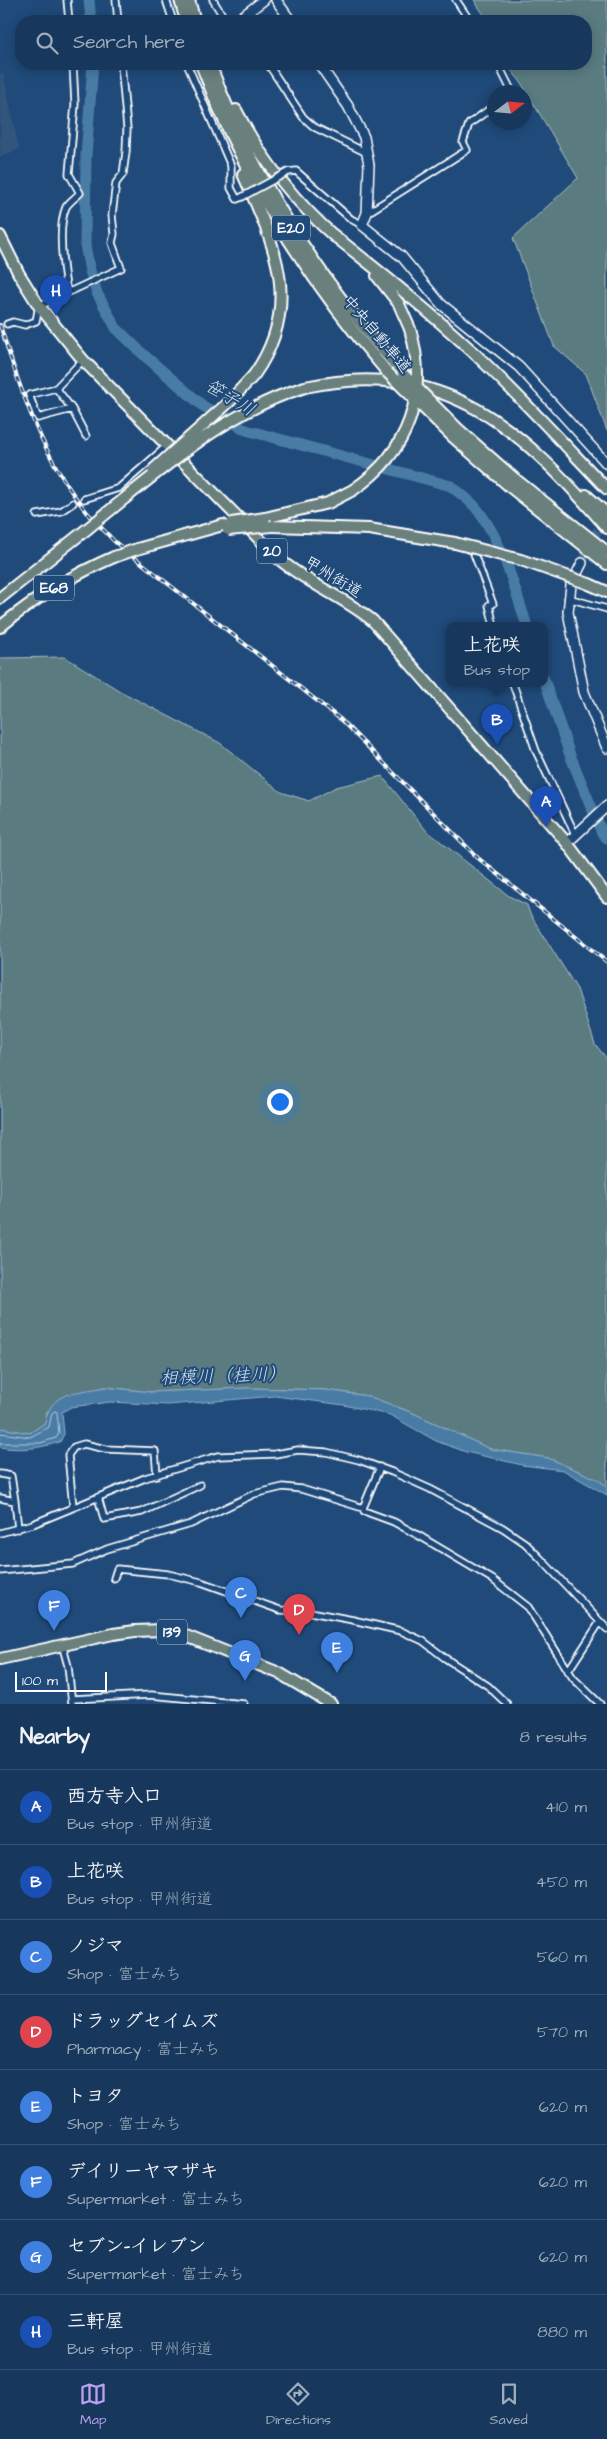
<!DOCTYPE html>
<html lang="en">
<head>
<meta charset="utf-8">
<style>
  :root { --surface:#17385c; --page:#244365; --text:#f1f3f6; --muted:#9eacbb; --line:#365272; --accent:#bca0f2 }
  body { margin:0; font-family:"Architects Daughter","Klee One",sans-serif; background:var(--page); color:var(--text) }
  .compass { position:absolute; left:487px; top:85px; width:45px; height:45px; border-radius:50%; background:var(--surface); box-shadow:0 2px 12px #0003; rotate:74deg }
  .scale { position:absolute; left:15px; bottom:12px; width:92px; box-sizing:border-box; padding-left:5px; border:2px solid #fff; border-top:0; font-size:14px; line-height:18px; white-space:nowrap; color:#fff; -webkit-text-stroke:4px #1f4a7a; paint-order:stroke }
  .you { position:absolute; left:279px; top:1101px; width:18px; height:18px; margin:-12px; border:4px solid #fff; border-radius:50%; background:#1a73e8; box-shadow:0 0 0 8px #1a73e833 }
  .badge { display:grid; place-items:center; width:32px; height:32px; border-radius:50%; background:var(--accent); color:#fff; font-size:16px; font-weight:700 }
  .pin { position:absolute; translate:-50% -41px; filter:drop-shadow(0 1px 2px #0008) }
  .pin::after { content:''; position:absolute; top:26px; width:18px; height:15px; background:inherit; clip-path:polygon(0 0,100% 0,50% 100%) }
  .popup { position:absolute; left:446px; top:622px; width:102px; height:65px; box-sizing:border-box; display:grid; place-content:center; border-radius:10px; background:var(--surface); filter:drop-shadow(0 1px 4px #0005); font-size:16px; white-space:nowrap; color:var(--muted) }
  .popup b { font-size:19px; color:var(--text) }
  .popup::after { content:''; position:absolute; left:50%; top:100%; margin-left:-10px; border:10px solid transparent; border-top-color:var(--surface) }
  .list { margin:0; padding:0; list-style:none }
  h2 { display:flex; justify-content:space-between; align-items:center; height:65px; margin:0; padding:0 20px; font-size:21px }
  h2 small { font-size:16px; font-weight:400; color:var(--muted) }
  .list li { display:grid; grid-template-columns:32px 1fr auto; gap:15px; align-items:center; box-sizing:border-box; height:75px; padding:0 20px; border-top:1px solid var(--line) }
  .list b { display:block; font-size:19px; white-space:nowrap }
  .list p { margin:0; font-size:16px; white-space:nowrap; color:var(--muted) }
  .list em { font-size:16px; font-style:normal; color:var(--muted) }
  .icon { flex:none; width:28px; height:28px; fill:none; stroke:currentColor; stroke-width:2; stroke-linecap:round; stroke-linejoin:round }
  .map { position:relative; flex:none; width:607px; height:1704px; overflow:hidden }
  .search { position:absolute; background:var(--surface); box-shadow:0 2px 12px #0003; left:15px; right:15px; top:15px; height:55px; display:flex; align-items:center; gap:12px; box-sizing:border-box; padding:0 18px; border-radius:20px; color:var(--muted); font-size:19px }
  .sheet { height:665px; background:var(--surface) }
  nav { display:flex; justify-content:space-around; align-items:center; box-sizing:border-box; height:70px; border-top:1px solid var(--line); background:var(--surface); font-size:14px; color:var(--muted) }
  nav a { display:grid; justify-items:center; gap:2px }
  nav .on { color:var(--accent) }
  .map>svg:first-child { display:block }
</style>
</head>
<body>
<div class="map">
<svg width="607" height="1704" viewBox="0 0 607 1704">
  <rect width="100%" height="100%" fill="#1f4a7a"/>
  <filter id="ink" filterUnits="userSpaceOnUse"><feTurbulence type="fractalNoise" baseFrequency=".02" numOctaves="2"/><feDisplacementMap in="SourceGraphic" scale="10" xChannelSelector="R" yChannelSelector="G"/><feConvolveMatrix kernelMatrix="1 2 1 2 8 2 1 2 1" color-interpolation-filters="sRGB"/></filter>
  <g filter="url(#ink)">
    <path fill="#33557c" d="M3 73 19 149 0 157V74Z"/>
    <path fill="#5a7c81" stroke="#acbec0" d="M474 0H607V431L586 374 554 346 513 238 578 178 520 81 506 64H586V21H488Z
      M65 657 120 691 220 743 281 792 309 801 336 787 382 776 426 830 509 896 527 905 530 914 577 989 595 1044 607 1059V1487L599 1480 548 1458 490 1449 413 1413 368 1396 326 1390 249 1388 150 1392 105 1387 47 1411 45 1423 30 1433 0 1428V658Z"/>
    <path fill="#487ba5" stroke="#91b0c9" d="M105 1387 150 1392 249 1388 326 1390 368 1396 413 1413 490 1449 548 1458 599 1480 607 1487V1495L563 1470 522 1465 466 1452 436 1441 390 1415 344 1405 275 1396 168 1405 110 1402 71 1407 62 1412 64 1434 60 1442C40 1448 21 1451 0 1447V1428L30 1433 45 1423C50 1390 78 1393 105 1387Z"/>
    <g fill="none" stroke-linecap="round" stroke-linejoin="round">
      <path stroke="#b6cadb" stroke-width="1" d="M0 1433 30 1437 49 1427 52 1413 55 1411 57 1412 59 1433 56 1438 40 1443H0"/>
      <path stroke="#487ba5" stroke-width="11" d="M89 0 91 21
        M93 64 86 156 85 245 90 271 97 293 116 328 145 356 203 406 246 430 451 486C459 493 470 500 477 509 503 542 514 587 527 626
        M544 679 570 755 602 833 607 838"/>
      <path stroke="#41658e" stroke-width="5.5" stroke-dasharray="5.5 3" stroke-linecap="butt" d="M0 327 7 324"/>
      <path stroke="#41658e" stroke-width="9" stroke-dasharray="9 4.5" stroke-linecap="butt" d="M582 563 597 531 607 519"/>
      <defs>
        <path id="street" d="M67 0 69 21
          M116 0 118 21
          M166 0 173 21
          M213 0 226 21
          M456 0 470 21
          M187 64 231 166V188L237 199 242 197
          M268 64 303 117 314 127 367 153
          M498 64 512 92
          M288 172 296 171 351 219 362 225
          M367 213 467 150 463 142 469 124 494 106
          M67 292C63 269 57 228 66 207 69 202 76 197 80 193L69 174 75 104 73 64
          M7 324 13 322 25 325 36 321 39 306 121 268 112 243 114 234 112 215 116 183 123 174 126 152 127 128 121 64
          M83 360 56 388 72 409 86 436
          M56 388 29 395 38 418 72 409
          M84 499 119 488 168 445
          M37 515 61 511 73 503
          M474 554 493 604 489 605 494 626
          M568 598 607 609
          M513 684 536 751 576 836
          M380 1467 363 1508 364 1511 394 1522 423 1538 492 1579 528 1607 573 1678 600 1704
          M0 1474 11 1476 15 1501
          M98 1497 104 1519 142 1512 200 1485
          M0 1498 15 1501 18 1529
          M73 1507 68 1455 74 1447 84 1444 106 1449 155 1451 157 1475
          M0 1533 33 1524 145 1478 218 1456 275 1454 298 1450 326 1452 359 1460 392 1472 430 1489 503 1528 525 1543 540 1558 607 1629
          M0 1571 73 1564 107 1549 191 1524 254 1494 283 1487 301 1489 363 1508
          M114 1578 117 1569 168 1574 201 1582 280 1610 305 1611 353 1620 401 1631 423 1641 445 1658 488 1686 507 1704
          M62 1644 68 1666 72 1704
          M568 1671 600 1622
          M72 1699 151 1695 244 1704"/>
        <path id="secondary" d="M276 0 291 21
          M236 21 264 0
          M319 64 348 106 364 137 369 165 367 213 362 225 402 257 441 304 519 367 607 464
          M582 563 571 585 568 612 584 692 607 748
          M567 843 607 806"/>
        <path id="highway" d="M180 0 186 21
          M189 0 195 21
          M201 64C243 178 308 280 387 372
          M210 64C253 180 321 282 403 374
          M236 110C261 159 293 200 335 237
          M243 174C274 244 304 304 254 375
          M332 234C380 272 427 309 472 351 519 395 563 443 607 489
          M0 236 19 274 39 306 83 360 279 559C308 584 344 597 373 621L567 843 607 897
          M377 276 399 304 410 329
          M305 387C445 357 522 429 607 528
          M515 479 607 552
          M509 486 607 564
          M586 495 607 514
          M265 518 328 503 353 490
          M272 526 369 529 455 543
          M137 549 223 525
          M589 584 607 592
          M0 598 87 529
          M0 627C35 598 72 575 114 557
          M0 1659 113 1634 135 1631 163 1630 181 1634 279 1673 331 1704"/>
      </defs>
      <use href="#street" stroke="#fff" stroke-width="9"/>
      <use href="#secondary" stroke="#fff" stroke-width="12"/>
      <use href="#highway" stroke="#fff" stroke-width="14"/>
      <use href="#street" stroke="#1f4a7a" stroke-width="5.5"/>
      <use href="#secondary" stroke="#1f4a7a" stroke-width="9"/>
      <use href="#highway" stroke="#6a807d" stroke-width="10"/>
      <defs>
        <path id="rail" d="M0 325C20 389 43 459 86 511 95 522 105 531 115 542L340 719 478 858 607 962"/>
      </defs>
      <use href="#rail" stroke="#fff" stroke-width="4"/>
      <use href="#rail" stroke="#1f4a7a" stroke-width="2" stroke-dasharray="5.5" stroke-linecap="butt"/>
      <defs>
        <path id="street-bridge" d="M242 197 288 172"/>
        <path id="highway-bridge" d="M387 372 453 437 509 486
          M403 374 458 429 515 479
          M153 470 229 402 254 375
          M353 490C409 452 429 394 410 329
          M232 523 265 518
          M87 529C155 475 221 413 305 387
          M228 530 272 526
          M455 543 521 560 589 584
          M114 557 137 549"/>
      </defs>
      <use href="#street-bridge" stroke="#fff" stroke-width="9" stroke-linecap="butt"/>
      <use href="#highway-bridge" stroke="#fff" stroke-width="14" stroke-linecap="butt"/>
      <use href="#street-bridge" stroke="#1f4a7a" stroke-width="5.5"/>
      <use href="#highway-bridge" stroke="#6a807d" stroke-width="10"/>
    </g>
  </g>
  <g text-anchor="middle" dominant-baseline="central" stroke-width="4" stroke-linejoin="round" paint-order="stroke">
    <g fill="#1f4a7a" stroke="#bcc9d7" stroke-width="1">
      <rect x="272" y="215.5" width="38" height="25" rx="4"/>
      <rect x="257" y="538.5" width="30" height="25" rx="4"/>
      <rect x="34" y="575.5" width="40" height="25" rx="4"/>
      <rect x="157" y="1619.5" width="30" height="25" rx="4"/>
    </g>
    <g font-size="15" font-weight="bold" fill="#fff">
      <text x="291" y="228">E20</text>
      <text x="272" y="551">20</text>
      <text x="54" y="588">E68</text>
      <text x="172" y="1632">139</text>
    </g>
    <g font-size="16" fill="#fff" stroke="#1f4a7a">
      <text transform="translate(377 334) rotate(50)">中央自動車道</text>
      <text transform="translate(333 577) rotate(31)">甲州街道</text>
    </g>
    <g font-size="18" font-style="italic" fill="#d1dee8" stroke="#1f4a7a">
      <text transform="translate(230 398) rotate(31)">笹子川</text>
      <text transform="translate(223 1376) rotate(-2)">相模川（桂川）</text>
    </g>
  </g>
</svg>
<svg class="compass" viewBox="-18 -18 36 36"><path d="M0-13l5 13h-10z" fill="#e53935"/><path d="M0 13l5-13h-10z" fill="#9eacbb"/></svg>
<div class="scale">100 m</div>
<div class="you"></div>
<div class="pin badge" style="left:546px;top:827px;background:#1a4fb4">A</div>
<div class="pin badge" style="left:497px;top:745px;background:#1a4fb4">B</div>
<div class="popup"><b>上花咲</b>Bus stop</div>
<div class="pin badge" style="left:241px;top:1618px;background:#3f7fe0">C</div>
<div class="pin badge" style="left:299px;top:1635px;background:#e0444e">D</div>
<div class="pin badge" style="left:337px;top:1673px;background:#3f7fe0">E</div>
<div class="pin badge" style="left:54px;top:1631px;background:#3f7fe0">F</div>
<div class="pin badge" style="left:245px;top:1681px;background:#3f7fe0">G</div>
<div class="pin badge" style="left:56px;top:316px;background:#1a4fb4">H</div>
<div class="search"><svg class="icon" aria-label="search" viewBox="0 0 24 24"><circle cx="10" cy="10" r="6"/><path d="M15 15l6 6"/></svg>Search here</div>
</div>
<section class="sheet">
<h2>Nearby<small>8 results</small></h2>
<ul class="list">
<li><span class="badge" style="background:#1a4fb4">A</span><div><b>西方寺入口</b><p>Bus stop · 甲州街道</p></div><em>410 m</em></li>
<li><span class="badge" style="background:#1a4fb4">B</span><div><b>上花咲</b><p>Bus stop · 甲州街道</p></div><em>450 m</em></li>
<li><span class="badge" style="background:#3f7fe0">C</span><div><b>ノジマ</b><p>Shop · 富士みち</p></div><em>560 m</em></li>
<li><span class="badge" style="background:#e0444e">D</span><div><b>ドラッグセイムズ</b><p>Pharmacy · 富士みち</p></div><em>570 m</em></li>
<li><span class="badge" style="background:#3f7fe0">E</span><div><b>トヨタ</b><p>Shop · 富士みち</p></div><em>620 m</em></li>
<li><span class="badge" style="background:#3f7fe0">F</span><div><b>デイリーヤマザキ</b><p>Supermarket · 富士みち</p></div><em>620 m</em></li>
<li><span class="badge" style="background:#3f7fe0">G</span><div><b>セブン-イレブン</b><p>Supermarket · 富士みち</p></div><em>620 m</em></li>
<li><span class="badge" style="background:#1a4fb4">H</span><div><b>三軒屋</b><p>Bus stop · 甲州街道</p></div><em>880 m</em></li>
</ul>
</section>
<nav>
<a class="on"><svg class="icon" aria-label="map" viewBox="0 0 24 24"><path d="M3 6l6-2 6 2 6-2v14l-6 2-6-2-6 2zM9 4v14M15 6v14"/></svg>Map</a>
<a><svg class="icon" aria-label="directions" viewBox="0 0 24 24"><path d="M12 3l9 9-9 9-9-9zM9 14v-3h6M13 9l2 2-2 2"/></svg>Directions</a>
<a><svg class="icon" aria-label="saved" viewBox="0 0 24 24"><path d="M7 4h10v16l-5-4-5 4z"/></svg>Saved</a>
</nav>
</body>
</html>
